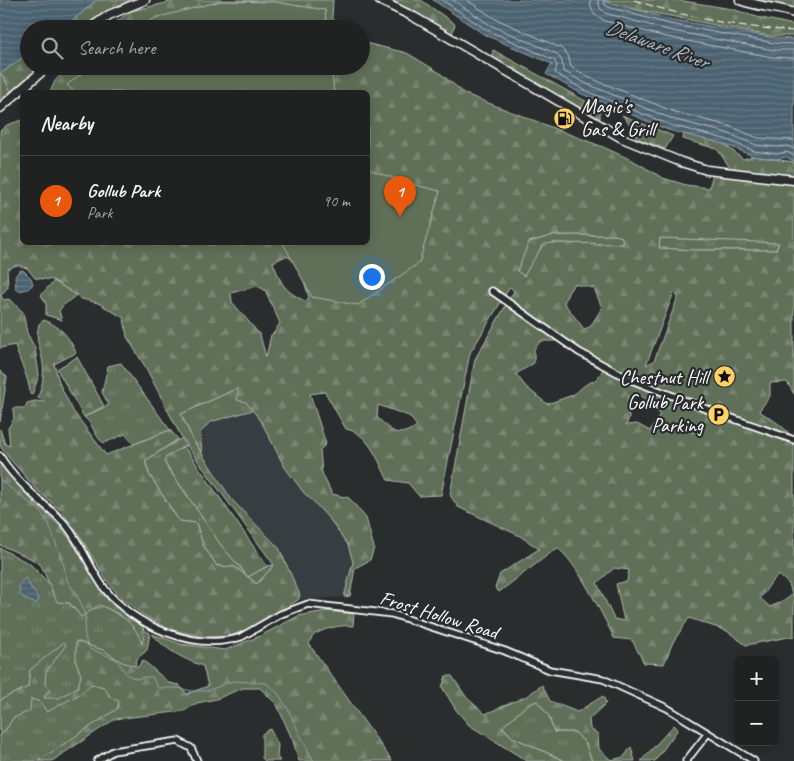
<!DOCTYPE html>
<html lang="en">
<head>
<meta charset="utf-8">
<style>
  :root { --surface:#202222; --page:#2d2f2f; --text:#f1f3f6; --muted:#a2a4a5; --line:#3d3f40; --accent:#ea580c }
  body { margin:0; font-family:Caveat,sans-serif; background:var(--page); color:var(--text) }
  .controls { position:absolute; right:15px; bottom:15px; display:grid; overflow:hidden; border-radius:8px; box-shadow:0 2px 12px #0003 }
  .controls button { width:45px; height:45px; display:grid; place-items:center; padding:0; border:0; border-bottom:1px solid var(--line); background:var(--surface); color:var(--text); font:25px sans-serif }
  .you { position:absolute; left:371px; top:276px; width:18px; height:18px; margin:-12px; border:4px solid #fff; border-radius:50%; background:#1a73e8; box-shadow:0 0 0 8px #1a73e833 }
  .badge { display:grid; place-items:center; width:32px; height:32px; border-radius:50%; background:var(--accent); color:#fff; font-size:16px; font-weight:700 }
  .pin { position:absolute; translate:-50% -41px; filter:drop-shadow(0 1px 2px #0008) }
  .pin::after { content:''; position:absolute; top:26px; width:18px; height:15px; background:inherit; clip-path:polygon(0 0,100% 0,50% 100%) }
  .list { margin:0; padding:0; list-style:none }
  h2 { display:flex; justify-content:space-between; align-items:center; height:65px; margin:0; padding:0 20px; font-size:21px }
  h2 small { font-size:16px; font-weight:400; color:var(--muted) }
  .list li { display:grid; grid-template-columns:32px 1fr auto; gap:15px; align-items:center; box-sizing:border-box; height:90px; padding:0 20px; border-top:1px solid var(--line) }
  .list b { display:block; font-size:19px; white-space:nowrap }
  .list p { margin:0; font-size:16px; white-space:nowrap; color:var(--muted) }
  .list em { font-size:16px; font-style:normal; color:var(--muted) }
  .icon { flex:none; width:28px; height:28px; fill:none; stroke:currentColor; stroke-width:2; stroke-linecap:round; stroke-linejoin:round }
  .map { position:relative; flex:none; width:794px; height:761px; overflow:hidden }
  .search { position:absolute; background:var(--surface); box-shadow:0 2px 12px #0003; left:20px; top:20px; width:350px; height:55px; display:flex; align-items:center; gap:12px; box-sizing:border-box; padding:0 18px; border-radius:28px; color:var(--muted); font-size:19px }
  .panel { position:absolute; background:var(--surface); box-shadow:0 2px 12px #0003; left:20px; top:90px; width:350px; height:155px; border-radius:8px }
  .map>svg:first-child { display:block }
</style>
</head>
<body>
<div class="map">
<svg width="794" height="761" viewBox="0 0 794 761">
  <defs>
    <pattern id="grass-tufts" width="24" height="20" patternUnits="userSpaceOnUse" patternTransform="scale(1.25)"><rect width="24" height="20" fill="#607059"/><path d="M3 7l-1-3M5 7V3M7 7l1-3M15 17l-1-3M17 17v-4M19 17l1-3" fill="none" stroke="#788572"/></pattern>
    <pattern id="forest-firs" width="22" height="20" patternUnits="userSpaceOnUse" patternTransform="scale(1.25)"><rect width="22" height="20" fill="#607059"/><path d="M5 1l3.5 6h-7zM16 11l3.5 6h-7z" fill="#788572"/></pattern>
    <pattern id="water-rules" width="6" height="5" patternUnits="userSpaceOnUse" patternTransform="scale(1.25)"><rect width="6" height="5" fill="#4c6270"/><path d="M0 2.5h6" fill="none" stroke="#677a85"/></pattern>
  </defs>
  <rect width="100%" height="100%" fill="#2a2d2e"/>
  <filter id="ink" filterUnits="userSpaceOnUse"><feTurbulence type="fractalNoise" baseFrequency=".02" numOctaves="2"/><feDisplacementMap in="SourceGraphic" scale="10" xChannelSelector="R" yChannelSelector="G"/><feConvolveMatrix kernelMatrix="1 2 1 2 8 2 1 2 1" color-interpolation-filters="sRGB"/></filter>
  <g filter="url(#ink)">
    <path fill="#393c42" d="M253 410 261 421 284 466 304 493 312 500 331 521 348 545 353 562 344 597 298 600 300 595 279 548 232 500 202 453 200 433 210 422Z"/>
    <path fill="url(#grass-tufts)" stroke="#b0b8ac" d="M554 235H615L622 236 623 245 553 243 541 247 534 261 515 291 517 271 529 242Z
      M660 238 779 242 776 250H695L659 248Z
      M54 281 76 295C70 301 64 303 59 311L62 320 46 315V303L41 295Z
      M121 363 170 430 134 444 125 434 104 443C94 437 94 424 84 417L109 405 102 392 108 366Z
      M238 388 253 410 210 422 200 433 202 453 193 440 181 414Z
      M182 438 187 445 184 446 165 464 221 544 248 577 267 566 274 565 257 584 235 567 217 566 203 545 196 523 179 521 149 474 145 460Z
      M0 548 30 564 78 613 103 606 150 633 147 650 137 659 120 714 44 761H0Z
      M537 701 549 716 554 732H575L586 744 592 761H565L512 737 502 726 527 705Z"/>
    <path fill="url(#forest-firs)" stroke="#b0b8ac" fill-rule="evenodd" d="M97 0H130L94 19 83 29H62Z
      M179 0H333L332 18 345 29H107L131 11Z
      M391 0H421L455 24 452 34Z
      M596 0H677L732 9 757 17 794 25V36H770L604 3Z
      M361 42 407 53 440 73 465 94 603 147 634 161 663 178 686 185 709 188 713 174 743 179 794 184V394L787 382 770 383V396L759 411C771 419 789 428 794 442V636L746 645 727 631 689 618 673 642 664 664 644 663 632 640 614 638C604 617 575 559 557 548L499 592 495 588 500 574 539 549 520 536 458 507 450 495 475 359 514 291 510 287 470 353 441 495 419 496 408 483 388 480C378 461 369 433 346 429L325 392 310 394 326 444 320 450 322 473 332 494 349 498 366 518 374 548 370 560 355 568 350 596 344 597 353 562 348 545 331 521 312 500 304 493 284 466 261 421 246 402 237 400 238 388 181 414 193 440 232 500 279 548 300 595 298 600 261 623 231 636 207 637 186 633 169 629 145 616 122 599 107 581 78 533 62 512 36 489 9 458 0 446V429L5 444 10 446 8 428 14 419 13 408H25L27 403 35 401 45 402 38 397C43 384 45 372 42 358 39 342 35 341 39 324L44 320C61 327 69 336 76 353L54 364 60 385 73 411 106 455 170 430 178 439 145 461 149 474 179 521 196 523 203 545 217 566 235 567 257 584 274 565 184 442 146 368 127 337 124 318 98 303 82 299 53 280 35 278 27 268 17 265 7 269 8 287 1 295 3 300 9 299 23 312 27 333 35 348 39 375 32 395 30 394C29 376 19 362 15 345L0 348V131L7 125 22 120V242H368V92H50L55 81 68 66H361ZM554 235H615L622 237 623 244 553 243C553 243 545 244 545 244 541 246 527 271 524 276L517 271 529 242ZM660 238 779 243 776 250H695L659 248ZM286 256 299 263 309 298 305 301C284 291 281 284 273 262ZM574 284 594 288 602 308 590 327 584 329 564 303 568 293ZM257 286 265 290 280 323 274 333 271 335 266 357 260 335 232 302 231 293ZM674 292 678 297 654 361 646 365ZM563 337 606 365 597 379 585 385 573 395 547 404 526 387 516 374 534 363V349L541 341H556ZM642 396 660 414 650 431 637 424 626 425 629 418 628 397ZM378 405 409 416 417 426C396 439 393 432 377 417ZM614 568 629 570 627 581 616 584 624 621 614 619 597 583ZM779 575 789 584 792 595 784 601 770 607 760 598C767 590 770 581 779 575Z
      M493 50 600 109V119L492 58Z
      M29 53V66H45L0 102V74Z
      M622 115 673 136 665 149 636 138 635 131Z
      M684 133 724 144 743 159 753 156 794 162V175L731 169 717 149 683 139Z
      M77 357 104 406 84 417 57 369Z
      M0 371 7 377 0 422Z
      M184 446 267 566 248 577 221 545 165 463V458Z
      M0 461 9 474 34 503 58 524 76 547 90 573 109 602 143 627 144 636 142 644C136 623 118 612 99 605L81 617 70 603 57 602 41 565 30 558 0 545Z
      M325 611 354 614 353 626C343 624 319 629 312 637 312 637 309 644 309 644L392 761H299L293 741 277 705 260 688H243L216 699 197 703 184 711 115 719 52 761H38L117 709 119 701 111 698 104 687 91 684 80 694 47 712 40 702 31 699 30 711 13 718 7 728 0 736V700L28 687 30 670 64 642 66 645 46 672 45 684 50 690 44 698H59L78 687 81 675 76 662V641L103 650 122 662 138 667 143 660 169 683 179 685 187 694 208 686 203 666C183 659 166 650 152 634L181 644 225 650 260 636 298 616Z
      M446 676H452L467 698 485 714 527 696 542 685 550 701 577 712 603 696 606 703 589 719 590 729 598 734 599 749 611 760 624 757 631 747 635 761H592L586 744 575 732H554L549 716 537 701 527 705 502 727 512 737 565 761H527L469 725 456 710 442 687Z
      M674 725 678 729 655 761H641Z
      M270 729 278 745 277 757 280 761H265L262 758V734Z"/>
    <path fill="#607059" stroke="#b0b8ac" d="M751 0H794V9C780 5 765 5 751 0Z
      M221 1 275 2 325 10 327 29H137L155 18Z
      M91 66H331L334 92H74L67 85Z
      M0 75H2L12 93 0 102Z
      M368 169 407 183 440 191 419 263 358 305 312 297 283 243 368 242Z"/>
    <path fill="url(#water-rules)" stroke="#94a1a9" d="M0 0H97L62 29H29V51L23 54 25 56 0 74Z
      M433 0H601L670 19 775 38 794 39V161L786 157 777 159 753 156 724 144 668 130 582 94 546 74 552 64 485 35Z
      M23 270 31 278 33 284C29 290 23 291 16 290L15 276 19 271Z
      M25 578 39 600 36 603C21 600 13 590 25 578Z"/>
    <g fill="none" stroke-linecap="round" stroke-linejoin="round">
      <path stroke="#b7c0c6" stroke-width="1" d="M442 0 487 30 554 60 557 65 555 73 584 90 670 125 725 139 754 151 777 154 787 152 794 156
        M453 0 490 25 557 54 562 61 563 71 587 84 672 119 727 133 756 145 777 147 787 146 794 149
        M467 0 494 18 561 48 568 55 571 67 590 78 675 112 729 126 758 138 794 140
        M590 0 591 6 594 14 605 21 666 37 772 57 794 58
        M598 0 600 8 605 13 668 30 773 50H794
        M604 0 605 5 608 7 669 24 774 43 794 44"/>
      <path stroke="#94a1a9" stroke-width="1" d="M0 480 39 510 49 524 64 566 67 580 81 603 86 619 84 630 86 641 90 649 116 659 127 675 137 679 144 677H152L158 688H177L192 691H207L232 681 266 683 277 692 288 709 301 737 314 761"/>
      <defs>
        <path id="street" d="M492 291 579 352 629 379 709 410 794 440
          M0 456C10 473 26 488 40 501 49 509 58 516 65 524 82 544 90 569 105 589 133 626 196 652 241 637L281 614 308 604 392 614 505 651 550 670 603 679 667 708 754 761
          M97 761 113 751 178 741 191 748 197 761
          M686 761 708 733"/>
        <path id="secondary" d="M379 0 414 17 622 138 681 162 707 170 794 180
          M740 0C759 7 776 7 794 13
          M89 29 109 15 145 0
          M0 108 48 66"/>
      </defs>
      <use href="#street" stroke="#fff" stroke-width="9"/>
      <use href="#secondary" stroke="#fff" stroke-width="11"/>
      <use href="#street" stroke="#2a2d2e" stroke-width="5.5"/>
      <use href="#secondary" stroke="#2a2d2e" stroke-width="8"/>
      <path stroke="#fff" stroke-width="1" stroke-dasharray="8 4" stroke-linecap="butt" d="M634 0C687 18 739 27 794 31"/>
    </g>
  </g>
  <defs>
    <symbol id="fuel-disc" viewBox="-11 -11 22 22"><circle r="9.5" fill="#ffd166" stroke="#2a2d2e"/><path d="M-5.5-6h7V0h2V4h1.3V-2.5L3-4.5l.8-.8L6-3V5H2.5V1h-1V6h-7ZM-4.2-4.7v3.2H.2V-4.7Z" fill="#111"/></symbol>
    <symbol id="sight-disc" viewBox="-11 -11 22 22"><circle r="9.5" fill="#ffd166" stroke="#2a2d2e"/><path d="M0-6L1.8-2.2L6-1.7L2.9 1.2L3.7 5.4L0 3.3L-3.7 5.4L-2.9 1.2L-6-1.7L-1.8-2.2Z" fill="#111"/></symbol>
    <symbol id="parking-disc" viewBox="-11 -11 22 22"><circle r="9.5" fill="#ffd166" stroke="#2a2d2e"/><path d="M-3.5-5.5H1a3.5 3.5 0 0 1 0 7H-1V5.5H-3.5ZM-1-3.4V-.6H.8a1.4 1.4 0 0 0 0-2.8Z" fill="#111"/></symbol>
  </defs>
  <g fill-rule="evenodd">
    <use href="#fuel-disc" x="552" y="106" width="25" height="25"/>
    <use href="#sight-disc" x="712" y="364" width="25" height="25"/>
    <use href="#parking-disc" x="706" y="402" width="25" height="25"/>
  </g>
  <g text-anchor="middle" dominant-baseline="central" stroke-width="4.5" stroke-linejoin="round" paint-order="stroke">
    <g font-size="20" fill="#fff" stroke="#2a2d2e" text-anchor="end">
      <text x="581" y="106" text-anchor="start">Magic's<tspan x="581" dy="23">Gas &amp; Grill</tspan></text>
      <text x="708" y="377">Chestnut Hill</text>
      <text x="703" y="402">Gollub Park<tspan x="703" dy="23">Parking</tspan></text>
    </g>
    <g font-size="20" fill="#fff" stroke="#2a2d2e">
      <text transform="translate(439 615) rotate(17)">Frost Hollow Road</text>
    </g>
    <g font-size="21" font-style="italic" fill="#aeb8bf" stroke="#2a2d2e">
      <text transform="translate(657 44) rotate(20)">Delaware River</text>
    </g>
  </g>
</svg>
<div class="controls">
<button>+</button>
<button>−</button>
</div>
<div class="you"></div>
<div class="pin badge" style="left:400px;top:217px">1</div>
<div class="search"><svg class="icon" aria-label="search" viewBox="0 0 24 24"><circle cx="10" cy="10" r="6"/><path d="M15 15l6 6"/></svg>Search here</div>
<section class="panel">
<h2>Nearby<small></small></h2>
<ul class="list">
<li><span class="badge">1</span><div><b>Gollub Park</b><p>Park</p></div><em>90 m</em></li>
</ul>
</section>
</div>
</body>
</html>
